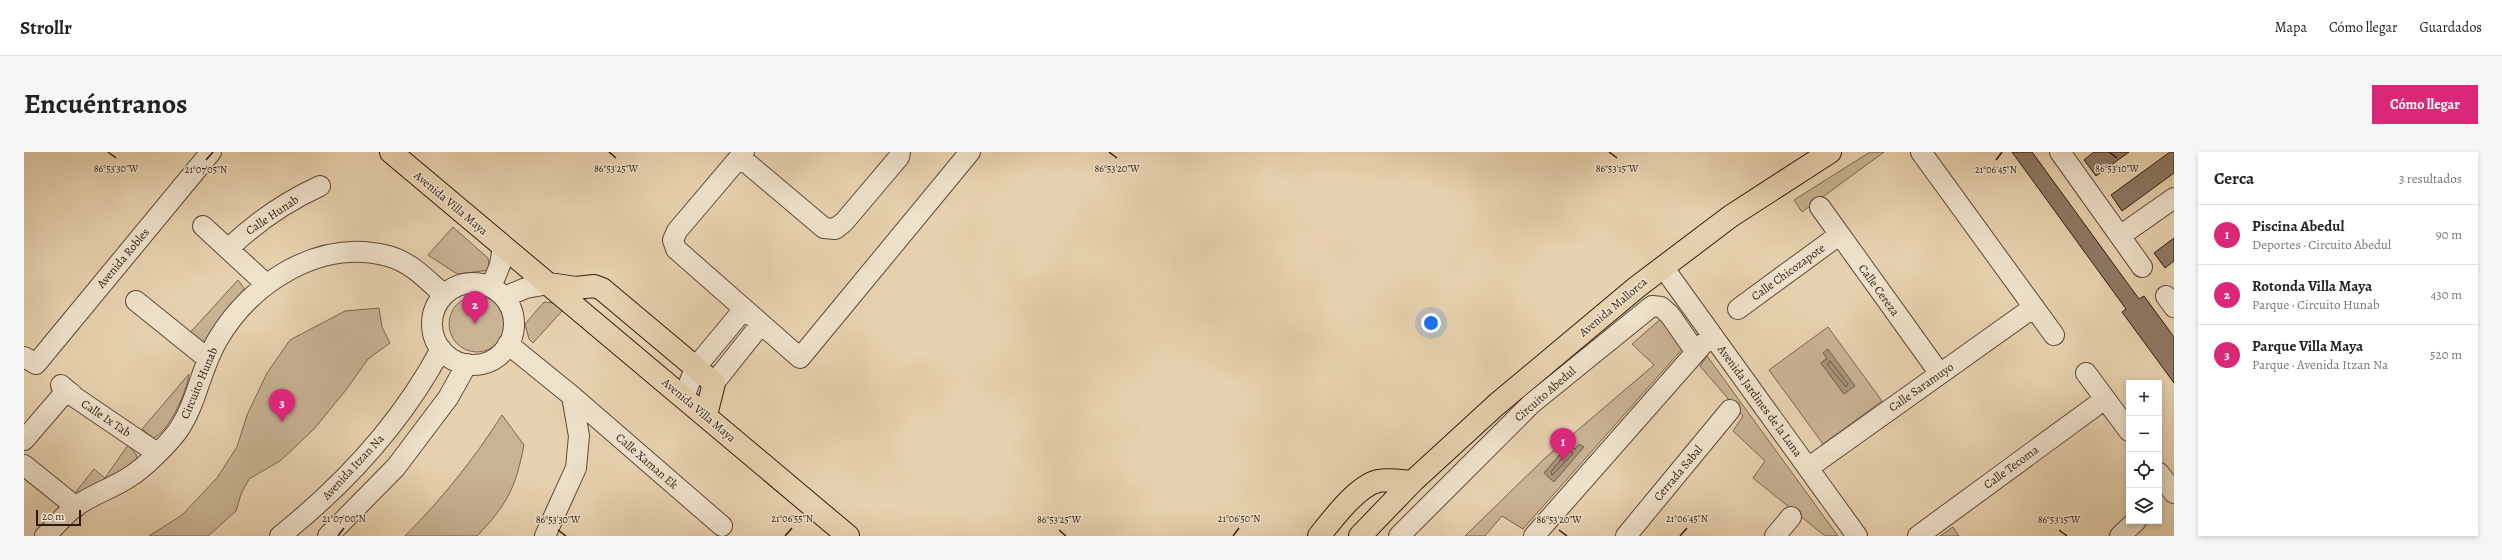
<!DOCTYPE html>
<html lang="es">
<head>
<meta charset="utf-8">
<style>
  :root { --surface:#fff; --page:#f6f6f6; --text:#222; --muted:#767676; --line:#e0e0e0; --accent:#db2777 }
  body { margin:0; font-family:Alegreya,serif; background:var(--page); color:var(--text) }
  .controls { position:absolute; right:12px; bottom:12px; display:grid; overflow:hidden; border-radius:0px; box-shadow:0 2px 6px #0003 }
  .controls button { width:36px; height:36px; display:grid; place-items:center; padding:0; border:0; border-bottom:1px solid var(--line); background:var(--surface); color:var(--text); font:20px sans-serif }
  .scale { position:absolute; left:12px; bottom:10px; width:45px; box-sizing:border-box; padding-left:4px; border:2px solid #2e1b12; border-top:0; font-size:11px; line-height:14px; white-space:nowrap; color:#2e1b12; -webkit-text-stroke:3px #efe2cb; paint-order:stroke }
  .you { position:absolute; left:1407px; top:171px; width:14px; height:14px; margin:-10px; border:3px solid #fff; border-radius:50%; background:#1a73e8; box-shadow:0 0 0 6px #1a73e833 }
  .badge { display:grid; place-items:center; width:26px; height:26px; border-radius:50%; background:var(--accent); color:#fff; font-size:13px; font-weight:700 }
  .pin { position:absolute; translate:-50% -33px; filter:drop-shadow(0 1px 2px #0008) }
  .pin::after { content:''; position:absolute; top:21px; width:14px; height:12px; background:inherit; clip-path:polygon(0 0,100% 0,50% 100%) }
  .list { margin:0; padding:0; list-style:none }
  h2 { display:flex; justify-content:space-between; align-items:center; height:52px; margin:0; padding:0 16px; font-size:17px }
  h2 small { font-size:13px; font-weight:400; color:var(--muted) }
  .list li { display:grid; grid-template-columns:26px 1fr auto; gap:12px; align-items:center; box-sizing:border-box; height:60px; padding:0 16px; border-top:1px solid var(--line) }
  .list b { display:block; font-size:15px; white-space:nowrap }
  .list p { margin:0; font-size:13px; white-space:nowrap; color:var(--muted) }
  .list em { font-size:13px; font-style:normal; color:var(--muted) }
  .icon { flex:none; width:22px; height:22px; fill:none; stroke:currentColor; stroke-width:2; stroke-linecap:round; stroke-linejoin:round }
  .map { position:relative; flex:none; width:2150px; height:384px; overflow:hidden; border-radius:0px }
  header { display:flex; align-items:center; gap:24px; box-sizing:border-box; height:56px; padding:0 20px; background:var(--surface); border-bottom:1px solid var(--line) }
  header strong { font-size:19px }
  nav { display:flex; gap:22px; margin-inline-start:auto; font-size:14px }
  .intro { display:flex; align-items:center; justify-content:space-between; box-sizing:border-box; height:96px; padding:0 24px }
  h1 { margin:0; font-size:28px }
  .button { padding:10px 18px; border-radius:0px; background:var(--accent); color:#fff; font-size:14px; font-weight:700 }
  main { display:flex; gap:24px; padding:0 24px }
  aside { flex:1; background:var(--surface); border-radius:0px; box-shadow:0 2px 6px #0003 }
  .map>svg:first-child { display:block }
</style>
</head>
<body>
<header>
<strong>Strollr</strong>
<nav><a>Mapa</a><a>Cómo llegar</a><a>Guardados</a></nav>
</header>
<div class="intro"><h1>Encuéntranos</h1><a class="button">Cómo llegar</a></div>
<main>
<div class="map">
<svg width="2150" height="384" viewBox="0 0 2150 384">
  <rect width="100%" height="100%" fill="#e7d2af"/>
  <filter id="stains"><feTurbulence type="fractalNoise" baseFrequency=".005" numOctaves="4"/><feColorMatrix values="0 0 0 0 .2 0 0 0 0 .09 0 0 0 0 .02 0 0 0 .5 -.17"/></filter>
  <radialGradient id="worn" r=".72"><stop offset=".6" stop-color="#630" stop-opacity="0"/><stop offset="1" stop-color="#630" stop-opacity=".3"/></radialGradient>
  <path fill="#c8b394" stroke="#7b6753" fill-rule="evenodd" d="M1846 0H1860L1778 60 1770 48Z
    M429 75 464 106 466 118 433 122 404 103Z
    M214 128 220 136V142L177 195 163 184Z
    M425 172a28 28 0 1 1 56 0a28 28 0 1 1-56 0Z
    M520 150 530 151 539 158 509 191 505 187 501 172Z
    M355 156 358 175 366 191 344 207 322 238 290 277 256 309 225 327 217 342 212 359 184 384H125L158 363 193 326 213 295 223 263 243 221 266 188 321 159Z
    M1640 164 1660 195 1499 377 1478 364 1461 384H1441L1521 306 1630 213 1608 192ZM1545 292 1551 297 1530 330 1520 321Z
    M1804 175 1858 249 1799 292 1745 218ZM1803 206 1820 242 1797 211Z
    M1683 204 1814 384H1801L1729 326 1741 309 1709 279 1719 264 1676 214Z
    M165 222C163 239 145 280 129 286L118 277Z
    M478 263 500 293C492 335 483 353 453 384H381C418 347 450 307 478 263Z
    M104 293 112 302 114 311 47 346 70 317 81 326Z
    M1929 375 1935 384H1916Z"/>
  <path fill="#a8947a" stroke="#776450" d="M1804 197 1831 234 1820 242 1797 211 1803 207 1799 201Z
    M1545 292 1551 297 1555 292 1560 295 1530 330 1520 321Z"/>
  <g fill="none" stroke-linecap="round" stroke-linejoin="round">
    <path stroke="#6b5846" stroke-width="1" d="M1806 209 1824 232 1822 235 1804 213Z
      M1546 298 1549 302 1528 323 1527 320Z"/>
  </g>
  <path fill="#8e7a64" stroke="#2e1b12" d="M1988 0H2008L2115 147 2120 144 2150 185V231L2098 160 2102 157Z
    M2070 0H2105L2072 24 2060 8Z
    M2146 0H2150V21L2098 59 2087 43Z
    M2150 86V109L2141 116 2130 101Z"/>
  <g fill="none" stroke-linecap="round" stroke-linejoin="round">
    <defs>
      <path id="minor" d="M720 0 653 79 649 88 652 97 776 206 946 0
        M1897 0 2030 183
        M2036 0 2118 115
        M716 5 800 76 811 77 820 70 875 5 876 0
        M1796 55 1916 222
        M179 74 242 132
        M2096 84 2150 46
        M204 97C232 70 261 50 296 34
        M1639 115 1833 384
        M408 172a41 41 0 1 1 82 0a41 41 0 1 1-82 0Z
        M467 135 476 113 479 94
        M2142 144 2150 155
        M480 145 502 136 525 132
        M112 149 184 207
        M1714 157 1815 83
        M484 192 548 244 555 284 552 316 521 384
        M0 205 12 212 187 0
        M2062 221 2105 279
        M690 231 737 172
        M37 233 52 246 133 301
        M548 244 698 374
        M660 245 671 216 720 157
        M0 288 37 245 47 241
        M0 313 52 355
        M1784 316 2010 155
        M2135 321 2150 341
        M21 384C31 375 40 363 51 355 68 342 90 336 107 324 120 316 143 293 153 280 173 252 176 217 194 187 228 130 296 86 364 104 387 110 403 128 420 143
        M256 384C320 333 378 270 417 197
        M304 384 372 315 424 246 443 212
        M1375 384 1507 252 1628 154 1637 155 1646 163 1671 199
        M1510 384 1680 191
        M1602 384 1706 258
        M1751 384 1767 365
        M1894 384 2081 247
        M2096 384 2112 369"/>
      <path id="major" d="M367 0 824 384
        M525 132 552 136 570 134 578 137 690 231 682 263
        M1295 384C1308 368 1333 334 1354 329 1365 327 1377 329 1388 330
        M1336 384 1388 330 1472 253 1613 135 1707 64 1806 0"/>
    </defs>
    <use href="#minor" stroke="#5c4939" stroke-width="22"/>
    <use href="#major" stroke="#2e1b12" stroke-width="24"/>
    <use href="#minor" stroke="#efe2cb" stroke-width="20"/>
    <use href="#major" stroke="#e7d2af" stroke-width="22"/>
  </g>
  <path fill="none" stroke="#2e1b12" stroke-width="1.5" d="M84 0 92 6M585 0 592 6M1085 0 1093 6M1585 0 1593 6M2085 0 2093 6M182 8 189 0M1972 8 1978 0M534 378 542 384M1035 378 1042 384M1535 378 1543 384M2035 378 2043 384M314 384 320 376M761 384 768 376M1209 384 1215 376M1656 384 1663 376"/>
  <g text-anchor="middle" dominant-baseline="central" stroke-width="3" stroke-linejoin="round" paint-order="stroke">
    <g font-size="12" fill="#2e1b12" stroke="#efe2cb">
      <text transform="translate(427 51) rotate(40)">Avenida Villa Maya</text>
      <text transform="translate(248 63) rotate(-34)">Calle Hunab</text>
      <text transform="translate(99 106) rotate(-50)">Avenida Robles</text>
      <text transform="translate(1764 120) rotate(-36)">Calle Chicozapote</text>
      <text transform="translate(1855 138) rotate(54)">Calle Cereza</text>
      <text transform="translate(1589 155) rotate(-40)">Avenida Mallorca</text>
      <text transform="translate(175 231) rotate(-67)">Circuito Hunab</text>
      <text transform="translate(1897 235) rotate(-35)">Calle Saramuyo</text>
      <text transform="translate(1521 242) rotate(-41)">Circuito Abedul</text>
      <text transform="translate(1736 249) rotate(54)">Avenida Jardines de la Luna</text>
      <text transform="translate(675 258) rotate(40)">Avenida Villa Maya</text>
      <text transform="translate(82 266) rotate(34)">Calle Ix Tab</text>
      <text transform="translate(623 309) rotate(41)">Calle Xaman Ek</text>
      <text transform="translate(329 315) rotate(-47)">Avenida Itzan Na</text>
      <text transform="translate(1987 315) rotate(-36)">Calle Tecoma</text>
      <text transform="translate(1654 321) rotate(-50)">Cerrada Sabal</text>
    </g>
  </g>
  <g font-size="10" text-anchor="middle" fill="#2e1b12" stroke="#efe2cb" stroke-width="3" stroke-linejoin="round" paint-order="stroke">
    <text x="92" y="20">86°53'30"W</text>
    <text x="592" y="20">86°53'25"W</text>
    <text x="1093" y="20">86°53'20"W</text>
    <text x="1593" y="20">86°53'15"W</text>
    <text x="2093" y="20">86°53'10"W</text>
    <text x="182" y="21">21°07'05"N</text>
    <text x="1972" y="21">21°06'45"N</text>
    <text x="320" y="370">21°07'00"N</text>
    <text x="768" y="370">21°06'55"N</text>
    <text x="1215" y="370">21°06'50"N</text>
    <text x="1663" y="370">21°06'45"N</text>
    <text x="534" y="371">86°53'30"W</text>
    <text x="1035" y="371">86°53'25"W</text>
    <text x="1535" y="371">86°53'20"W</text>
    <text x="2035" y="371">86°53'15"W</text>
  </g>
  <rect width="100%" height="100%" filter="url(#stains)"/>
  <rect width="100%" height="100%" fill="url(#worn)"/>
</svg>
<div class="controls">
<button>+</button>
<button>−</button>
<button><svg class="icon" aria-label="locate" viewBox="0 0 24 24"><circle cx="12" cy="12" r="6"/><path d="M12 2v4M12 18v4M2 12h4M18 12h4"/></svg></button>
<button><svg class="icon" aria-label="layers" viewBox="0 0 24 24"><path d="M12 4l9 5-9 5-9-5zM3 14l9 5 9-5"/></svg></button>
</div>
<div class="scale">20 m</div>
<div class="you"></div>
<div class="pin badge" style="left:1539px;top:309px">1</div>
<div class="pin badge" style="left:451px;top:172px">2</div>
<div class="pin badge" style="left:258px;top:270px">3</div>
</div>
<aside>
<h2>Cerca<small>3 resultados</small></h2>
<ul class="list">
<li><span class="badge">1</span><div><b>Piscina Abedul</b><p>Deportes · Circuito Abedul</p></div><em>90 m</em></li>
<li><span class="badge">2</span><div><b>Rotonda Villa Maya</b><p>Parque · Circuito Hunab</p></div><em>430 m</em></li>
<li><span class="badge">3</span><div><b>Parque Villa Maya</b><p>Parque · Avenida Itzan Na</p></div><em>520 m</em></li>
</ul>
</aside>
</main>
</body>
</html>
